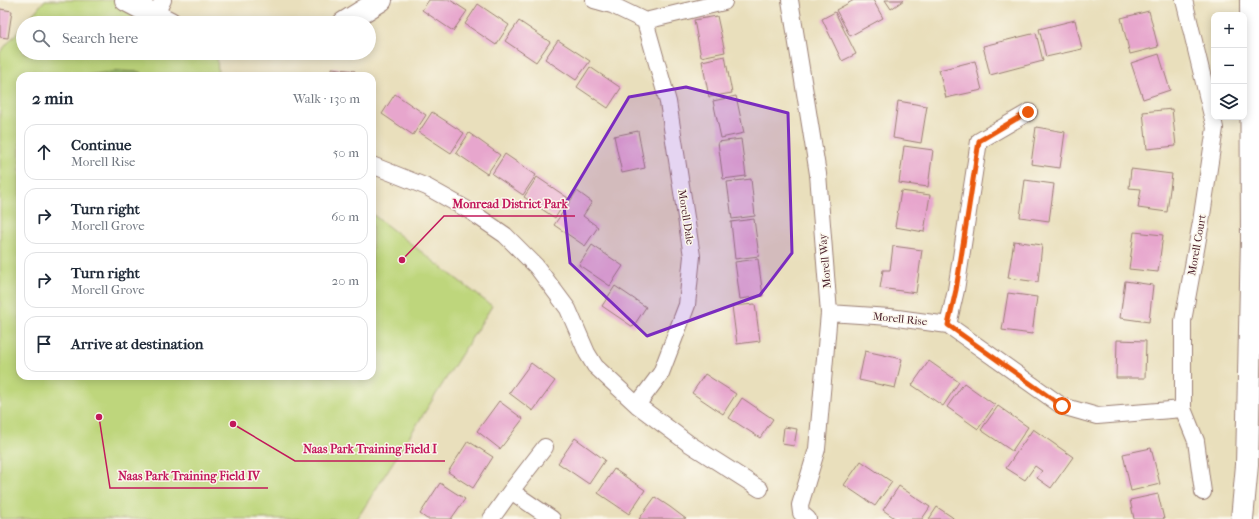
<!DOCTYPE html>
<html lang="en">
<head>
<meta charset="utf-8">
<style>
  :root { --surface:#fff; --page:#f6f6f7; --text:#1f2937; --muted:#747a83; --line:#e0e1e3 }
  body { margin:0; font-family:"IM FELL French Canon",serif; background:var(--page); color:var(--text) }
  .controls { position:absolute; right:12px; top:12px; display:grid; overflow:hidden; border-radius:8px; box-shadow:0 2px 10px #0003 }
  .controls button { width:36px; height:36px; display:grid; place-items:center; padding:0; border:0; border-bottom:1px solid var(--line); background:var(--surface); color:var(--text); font:20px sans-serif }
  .stop { position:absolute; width:12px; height:12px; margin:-9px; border:3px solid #ea580c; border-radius:50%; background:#fff }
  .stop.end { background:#ea580c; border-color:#fff; box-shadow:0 1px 4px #0008 }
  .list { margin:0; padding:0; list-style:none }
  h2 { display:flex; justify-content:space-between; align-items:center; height:52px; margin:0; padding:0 16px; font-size:17px }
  h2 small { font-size:13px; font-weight:400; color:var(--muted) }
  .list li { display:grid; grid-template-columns:26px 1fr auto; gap:12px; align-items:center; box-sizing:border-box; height:56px; margin:0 8px 8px; padding:0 8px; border:1px solid var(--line); border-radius:12px }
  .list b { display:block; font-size:15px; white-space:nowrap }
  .list p { margin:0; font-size:13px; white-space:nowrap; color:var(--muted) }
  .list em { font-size:13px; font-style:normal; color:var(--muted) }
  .icon { flex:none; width:22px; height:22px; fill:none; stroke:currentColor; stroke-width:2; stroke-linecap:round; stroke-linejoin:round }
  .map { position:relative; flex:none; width:1259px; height:519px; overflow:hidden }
  .search { position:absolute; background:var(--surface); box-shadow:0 2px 10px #0003; left:16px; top:16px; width:360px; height:44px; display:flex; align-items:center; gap:10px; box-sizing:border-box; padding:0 14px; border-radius:22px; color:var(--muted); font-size:15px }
  .panel { position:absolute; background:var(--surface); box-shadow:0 2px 10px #0003; left:16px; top:72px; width:360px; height:308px; border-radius:12px }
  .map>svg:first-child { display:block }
</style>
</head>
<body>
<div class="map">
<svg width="1259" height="519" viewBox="0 0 1259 519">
  <rect width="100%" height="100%" fill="#fbf7ec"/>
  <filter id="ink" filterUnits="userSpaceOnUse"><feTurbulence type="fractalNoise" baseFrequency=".025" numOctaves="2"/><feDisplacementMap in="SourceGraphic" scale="8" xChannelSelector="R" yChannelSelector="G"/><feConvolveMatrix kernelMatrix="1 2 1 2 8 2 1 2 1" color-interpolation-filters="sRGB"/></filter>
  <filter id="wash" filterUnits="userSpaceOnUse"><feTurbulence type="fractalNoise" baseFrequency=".012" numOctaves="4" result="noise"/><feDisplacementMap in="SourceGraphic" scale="16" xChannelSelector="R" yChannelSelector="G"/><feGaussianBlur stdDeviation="0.9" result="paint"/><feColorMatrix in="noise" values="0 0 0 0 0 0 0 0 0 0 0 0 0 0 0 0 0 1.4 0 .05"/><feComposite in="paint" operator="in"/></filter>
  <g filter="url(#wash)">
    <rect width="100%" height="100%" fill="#e9dfbc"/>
    <path fill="#bed67b" stroke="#847a53" d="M45 0H116L152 23H25Z
      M23 26V53H217L218 76H20V376H372V214L492 306 357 519H0V52Z"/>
    <path fill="#96b76b" stroke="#706b4b" d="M119 71 140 72 145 76H79Z"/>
    <g id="blocks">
      <path fill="#e7a6cd" d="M429 0H450L467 11 453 31 422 10Z
        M854 0H873L883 18 850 36 836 10Z
        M885 0H904L891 9Z
        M478 4 509 25 496 45 465 24Z
        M0 9 12 11 8 38 0 37Z
        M1149 11 1158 47 1130 54 1121 18Z
        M835 12 856 54 842 61 822 19Z
        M717 16 725 52 701 57 694 20Z
        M1075 20 1082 49 1046 57 1039 29Z
        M519 21 550 42 536 62 505 41Z
        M1036 33 1043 61 990 75 983 46Z
        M558 40 590 61 576 80 545 59Z
        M1159 54 1170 90 1143 99 1131 63Z
        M725 56 732 93 709 97 702 61Z
        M975 61 982 90 946 98 939 70Z
        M590 67 621 88 608 108 577 87Z
        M332 68 355 71V76H331Z
        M395 94 426 115 413 135 382 114Z
        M736 96 744 133 721 138 713 101Z
        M898 101 927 106 921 143 893 138Z
        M1172 109 1176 146 1147 149 1143 112Z
        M432 112 464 133 451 153 419 132Z
        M1036 127 1065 132 1060 168 1031 164Z
        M638 131 645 168 622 173 614 136Z
        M469 133 500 155 487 174 456 153Z
        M741 139 746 176 723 179 718 142Z
        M904 146 933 150 928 187 899 183Z
        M505 154 536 175 523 195 492 174Z
        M1131 169 1172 174 1167 212 1138 208 1141 189 1129 188Z
        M537 177 568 198 555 218 524 197Z
        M751 179 755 216 732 219 727 182Z
        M1025 180 1054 184 1049 221 1020 217Z
        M577 191 592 202 583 216 598 227 585 246 554 225Z
        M901 191 930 195 924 232 895 227Z
        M754 219 759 256 735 259 731 222Z
        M1134 232 1163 235 1158 272 1129 269Z
        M1014 241 1042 245 1038 282 1008 278Z
        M592 245 623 266 610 286 579 265Z
        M893 246 922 250 916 293 880 288 883 270H890Z
        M758 259 763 296 740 299 735 262Z
        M1125 281 1153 285 1149 322 1120 318Z
        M615 286 646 307 633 327 602 306Z
        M1008 293 1037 297 1032 334 1002 330Z
        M755 304 760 341 737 344 732 306Z
        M1117 340 1146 341 1145 378H1116Z
        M865 351 902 359 895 388 859 380Z
        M929 361 959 382 943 406 912 385Z
        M531 363 555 381 533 411 509 393Z
        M705 374 736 394 723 414 692 393Z
        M964 383 995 405 978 429 947 407Z
        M742 398 773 419 760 438 729 418Z
        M499 401 523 419 500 449 477 431Z
        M998 406 1028 427 1012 451 981 430Z
        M784 427 797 429 794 446 782 444Z
        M1033 429 1073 457 1051 488 1037 478 1042 471 1035 466 1025 480 1006 468Z
        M575 438 605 460 589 484 558 463Z
        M468 441 493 457 473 488 448 472Z
        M1151 448 1160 484 1131 491 1123 454Z
        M861 461 892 482 875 506 844 485Z
        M614 469 645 490 629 514 598 493Z
        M440 483 465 499 451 519H427L420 514Z
        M899 486 930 507 922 519H896L883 510Z
        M1158 494 1164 519H1134L1130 500Z
        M655 497 670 507 686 519H639Z
        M937 507 952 517 954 519H929Z"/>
    </g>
  </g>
  <g filter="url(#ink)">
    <use href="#blocks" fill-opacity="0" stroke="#9a7f74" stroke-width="1"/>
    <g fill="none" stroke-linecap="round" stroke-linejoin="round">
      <defs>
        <path id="street" d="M594 0 612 5 645 21 668 102 692 256 687 305 661 373 637 405
          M790 0 818 174 829 313 817 449 800 505 801 513 808 519
          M1184 0 1215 128 1201 222 1183 321V409L1196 441 1203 492
          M155 16 163 0
          M645 21 724 2
          M372 165 427 187 470 211 505 235 536 266 568 309 587 353 595 366 637 405 688 443 760 489
          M829 313 890 317 948 325 1062 406 1097 416 1183 409
          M948 325 956 290 979 141 1029 112
          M511 491 552 519
          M491 519 511 491 545 447"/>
        <path id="secondary" d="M126 0 170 23
          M344 23 381 0
          M1242 519 1247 465 1252 239 1251 0"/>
      </defs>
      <use href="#street" stroke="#9a7f74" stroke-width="18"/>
      <use href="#secondary" stroke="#9a7f74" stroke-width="24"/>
      <use href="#street" stroke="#fff" stroke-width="16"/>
      <use href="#secondary" stroke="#fff" stroke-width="22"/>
    </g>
  </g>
  <g fill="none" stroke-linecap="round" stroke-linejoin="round" filter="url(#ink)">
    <path stroke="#ea580c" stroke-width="5" d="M1028 112 979 141 956 290 948 325 1062 406"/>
  </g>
  <path fill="#7b2cbf" fill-opacity="0.2" stroke="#7b2cbf" stroke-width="3" stroke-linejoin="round" d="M686 87 788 113 792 253 760 295 647 336 570 263 564 206 629 97Z"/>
  <g text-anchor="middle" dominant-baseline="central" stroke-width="3" stroke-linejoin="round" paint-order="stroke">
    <g font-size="11" fill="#4a1f2b" stroke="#fbf7ec">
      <text transform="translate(686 217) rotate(81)">Morell Dale</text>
      <text transform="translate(1197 245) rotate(-80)">Morell Court</text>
      <text transform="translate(825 261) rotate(-95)">Morell Way</text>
      <text transform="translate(900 319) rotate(6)">Morell Rise</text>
    </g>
  </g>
  <path fill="none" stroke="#c2185b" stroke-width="1.5" d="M402 260L444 216H575M233 424L295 461H445M99 417L110 488H268"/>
  <g fill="#c2185b" stroke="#fbf7ec" stroke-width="1.5">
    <circle cx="402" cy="260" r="4"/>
    <circle cx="233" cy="424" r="4"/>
    <circle cx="99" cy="417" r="4"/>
  </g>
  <g font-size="12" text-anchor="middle" font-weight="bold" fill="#c2185b" stroke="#fbf7ec" stroke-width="3" stroke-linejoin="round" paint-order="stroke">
    <text x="510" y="208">Monread District Park</text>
    <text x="370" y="453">Naas Park Training Field I</text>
    <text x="189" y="480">Naas Park Training Field IV</text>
  </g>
</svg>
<div class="controls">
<button>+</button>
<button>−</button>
<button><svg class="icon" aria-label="layers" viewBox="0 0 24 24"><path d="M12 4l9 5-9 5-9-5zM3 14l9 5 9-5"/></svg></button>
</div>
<div class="stop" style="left:1062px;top:406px"></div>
<div class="stop end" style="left:1028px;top:112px"></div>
<div class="search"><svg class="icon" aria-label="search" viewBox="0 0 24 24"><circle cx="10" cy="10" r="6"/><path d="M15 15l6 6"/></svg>Search here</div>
<section class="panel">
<h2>2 min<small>Walk · 130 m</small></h2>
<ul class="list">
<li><svg class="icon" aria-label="ahead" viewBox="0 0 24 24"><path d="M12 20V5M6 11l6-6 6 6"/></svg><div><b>Continue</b><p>Morell Rise</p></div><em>50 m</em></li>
<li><svg class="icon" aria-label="right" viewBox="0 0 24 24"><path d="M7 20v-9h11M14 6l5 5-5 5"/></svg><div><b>Turn right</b><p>Morell Grove</p></div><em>60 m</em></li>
<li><svg class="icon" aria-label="right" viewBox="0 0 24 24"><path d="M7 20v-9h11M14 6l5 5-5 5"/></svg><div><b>Turn right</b><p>Morell Grove</p></div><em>20 m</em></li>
<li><svg class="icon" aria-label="arrive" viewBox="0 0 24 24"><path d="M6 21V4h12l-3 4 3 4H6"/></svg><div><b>Arrive at destination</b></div></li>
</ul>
</section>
</div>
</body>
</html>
